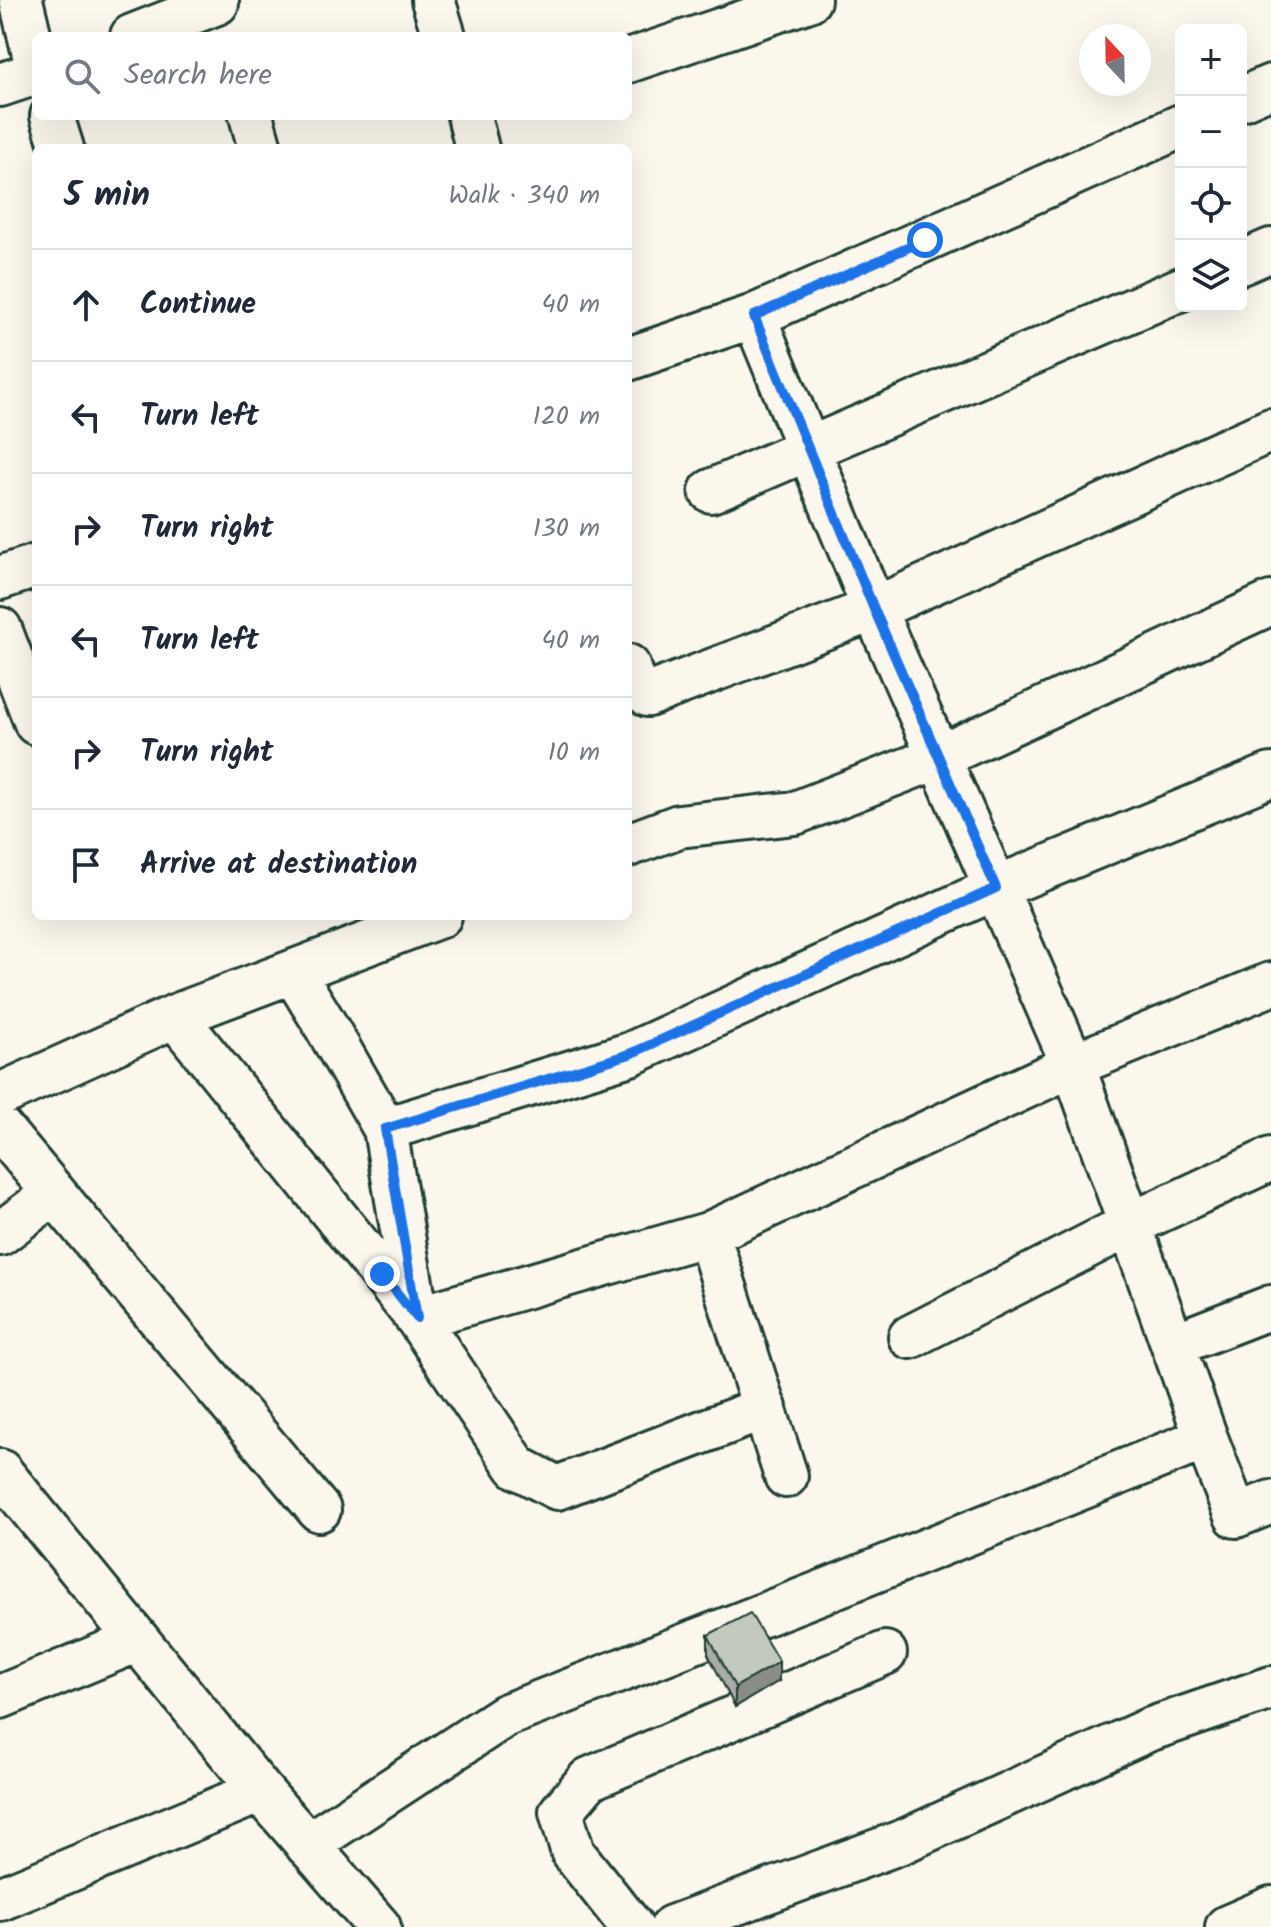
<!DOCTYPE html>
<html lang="en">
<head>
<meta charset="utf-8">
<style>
  :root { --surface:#fff; --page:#f2f2f3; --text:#1f2937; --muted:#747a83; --line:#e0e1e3 }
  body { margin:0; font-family:Kalam,sans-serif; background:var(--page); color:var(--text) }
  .controls { position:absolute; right:24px; top:24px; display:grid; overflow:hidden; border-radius:12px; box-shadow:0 8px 32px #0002 }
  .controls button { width:72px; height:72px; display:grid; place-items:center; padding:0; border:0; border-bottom:2px solid var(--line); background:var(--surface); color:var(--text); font:40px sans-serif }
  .compass { position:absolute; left:1079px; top:24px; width:72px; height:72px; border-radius:50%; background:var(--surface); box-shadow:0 8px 32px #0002; rotate:338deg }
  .stop { position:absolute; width:24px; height:24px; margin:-18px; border:6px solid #1a73e8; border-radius:50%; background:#fff }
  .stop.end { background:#1a73e8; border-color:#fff; box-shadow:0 2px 8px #0008 }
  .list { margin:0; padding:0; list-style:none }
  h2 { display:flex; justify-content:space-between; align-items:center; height:104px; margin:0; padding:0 32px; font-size:34px }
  h2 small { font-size:26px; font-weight:400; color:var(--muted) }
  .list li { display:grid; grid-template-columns:52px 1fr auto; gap:24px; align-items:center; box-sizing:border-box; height:112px; padding:0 32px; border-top:2px solid var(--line) }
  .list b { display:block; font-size:30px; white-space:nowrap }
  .list em { font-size:26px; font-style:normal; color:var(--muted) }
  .icon { flex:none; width:44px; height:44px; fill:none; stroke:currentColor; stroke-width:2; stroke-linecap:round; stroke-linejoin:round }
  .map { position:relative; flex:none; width:1271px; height:1927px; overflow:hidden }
  .search { position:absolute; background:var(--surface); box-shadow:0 8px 32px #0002; left:32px; top:32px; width:600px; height:88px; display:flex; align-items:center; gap:20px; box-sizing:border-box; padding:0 28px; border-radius:12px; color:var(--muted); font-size:30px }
  .panel { position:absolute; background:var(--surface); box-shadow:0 8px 32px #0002; left:32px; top:144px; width:600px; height:776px; border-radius:12px }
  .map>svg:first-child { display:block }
</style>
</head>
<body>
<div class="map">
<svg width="1271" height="1927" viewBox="0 0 1271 1927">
  <rect width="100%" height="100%" fill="#fbf7ec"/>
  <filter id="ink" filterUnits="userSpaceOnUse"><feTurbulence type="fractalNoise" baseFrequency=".0125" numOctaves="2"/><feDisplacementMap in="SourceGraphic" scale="16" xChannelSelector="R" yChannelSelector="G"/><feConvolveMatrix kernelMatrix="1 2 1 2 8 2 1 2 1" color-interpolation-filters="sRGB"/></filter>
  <g filter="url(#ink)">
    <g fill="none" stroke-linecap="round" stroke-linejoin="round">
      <defs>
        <path id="minor" d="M21 0 36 63
          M433 0 444 36
          M132 36 217 3V0
          M628 61 809 0
          M0 85 36 73
          M1241 99 1271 86
          M52 116 62 148
          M251 116 260 148
          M469 116 477 148
          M1241 263 1271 250
          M754 316 1181 126
          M711 491 1181 289
          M0 578 36 566
          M0 629 36 723
          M628 666 633 682 648 695 874 609 1271 430
          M628 845 679 826 795 813 939 757 1271 603
          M293 972 323 1021 385 1129 417 1318 517 1467 557 1488 765 1408
          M1271 984 1073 1065 1206 1438 1236 1516 1271 1502
          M175 1016 417 1318 708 1234 1073 1065 874 609 754 316 628 359
          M0 1095 175 1016 440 916
          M0 1128 319 1510
          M385 1129 630 1054 996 888 1271 775
          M0 1234 54 1193
          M708 1234 786 1476
          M910 1337 1129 1225 1271 1159
          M1173 1345 1271 1307
          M0 1471 261 1791 379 1927
          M0 1697 138 1640
          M307 1845 504 1716 832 1588 1206 1438
          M0 1899 261 1791
          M632 1927 573 1853 561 1812 589 1779 885 1653
          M672 1927 904 1841 1148 1730 1271 1688
          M1227 1927 1271 1908"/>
      </defs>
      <use href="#minor" stroke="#1f3d34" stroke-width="48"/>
      <use href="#minor" stroke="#fbf7ec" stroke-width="42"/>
    </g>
    <path fill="#a9ada3" stroke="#1f3d34" stroke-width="2" d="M708 1635 779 1681 735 1707 708 1654Z"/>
    <path fill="#898d85" stroke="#1f3d34" stroke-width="2" d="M779 1662V1681L735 1707V1687Z"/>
    <path fill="#c4c9be" stroke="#1f3d34" stroke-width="2" d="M750 1613 779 1662 735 1687 708 1635Z"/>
  </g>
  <g fill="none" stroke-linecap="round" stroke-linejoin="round" filter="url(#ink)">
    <path stroke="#1a73e8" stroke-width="10" d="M382 1274 417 1318 385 1129 630 1054 996 888 874 609 754 316 925 240"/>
  </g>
</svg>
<div class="controls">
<button>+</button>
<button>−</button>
<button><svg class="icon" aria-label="locate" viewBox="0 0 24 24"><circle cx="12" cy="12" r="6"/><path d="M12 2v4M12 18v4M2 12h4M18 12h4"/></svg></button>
<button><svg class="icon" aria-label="layers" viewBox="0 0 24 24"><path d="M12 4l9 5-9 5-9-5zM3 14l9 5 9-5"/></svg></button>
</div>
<svg class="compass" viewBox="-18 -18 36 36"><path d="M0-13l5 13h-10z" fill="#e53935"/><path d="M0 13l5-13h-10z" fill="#747a83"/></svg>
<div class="stop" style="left:925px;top:240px"></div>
<div class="stop end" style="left:382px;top:1274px"></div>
<div class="search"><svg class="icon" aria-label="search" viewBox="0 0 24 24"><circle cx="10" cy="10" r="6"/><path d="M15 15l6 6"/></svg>Search here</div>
<section class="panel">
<h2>5 min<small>Walk · 340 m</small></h2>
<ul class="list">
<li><svg class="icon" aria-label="ahead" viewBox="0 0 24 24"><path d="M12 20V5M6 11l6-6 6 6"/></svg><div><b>Continue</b></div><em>40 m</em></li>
<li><svg class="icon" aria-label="left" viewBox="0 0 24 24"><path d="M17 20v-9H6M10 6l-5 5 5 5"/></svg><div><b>Turn left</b></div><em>120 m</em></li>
<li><svg class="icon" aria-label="right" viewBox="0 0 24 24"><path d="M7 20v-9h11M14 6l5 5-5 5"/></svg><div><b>Turn right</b></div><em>130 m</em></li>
<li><svg class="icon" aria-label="left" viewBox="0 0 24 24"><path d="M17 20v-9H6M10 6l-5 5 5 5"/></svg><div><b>Turn left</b></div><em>40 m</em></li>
<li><svg class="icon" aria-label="right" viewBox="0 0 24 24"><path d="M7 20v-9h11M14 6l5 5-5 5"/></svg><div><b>Turn right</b></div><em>10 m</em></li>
<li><svg class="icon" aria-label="arrive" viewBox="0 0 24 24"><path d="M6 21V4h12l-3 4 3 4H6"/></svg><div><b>Arrive at destination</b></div></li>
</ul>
</section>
</div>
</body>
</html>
